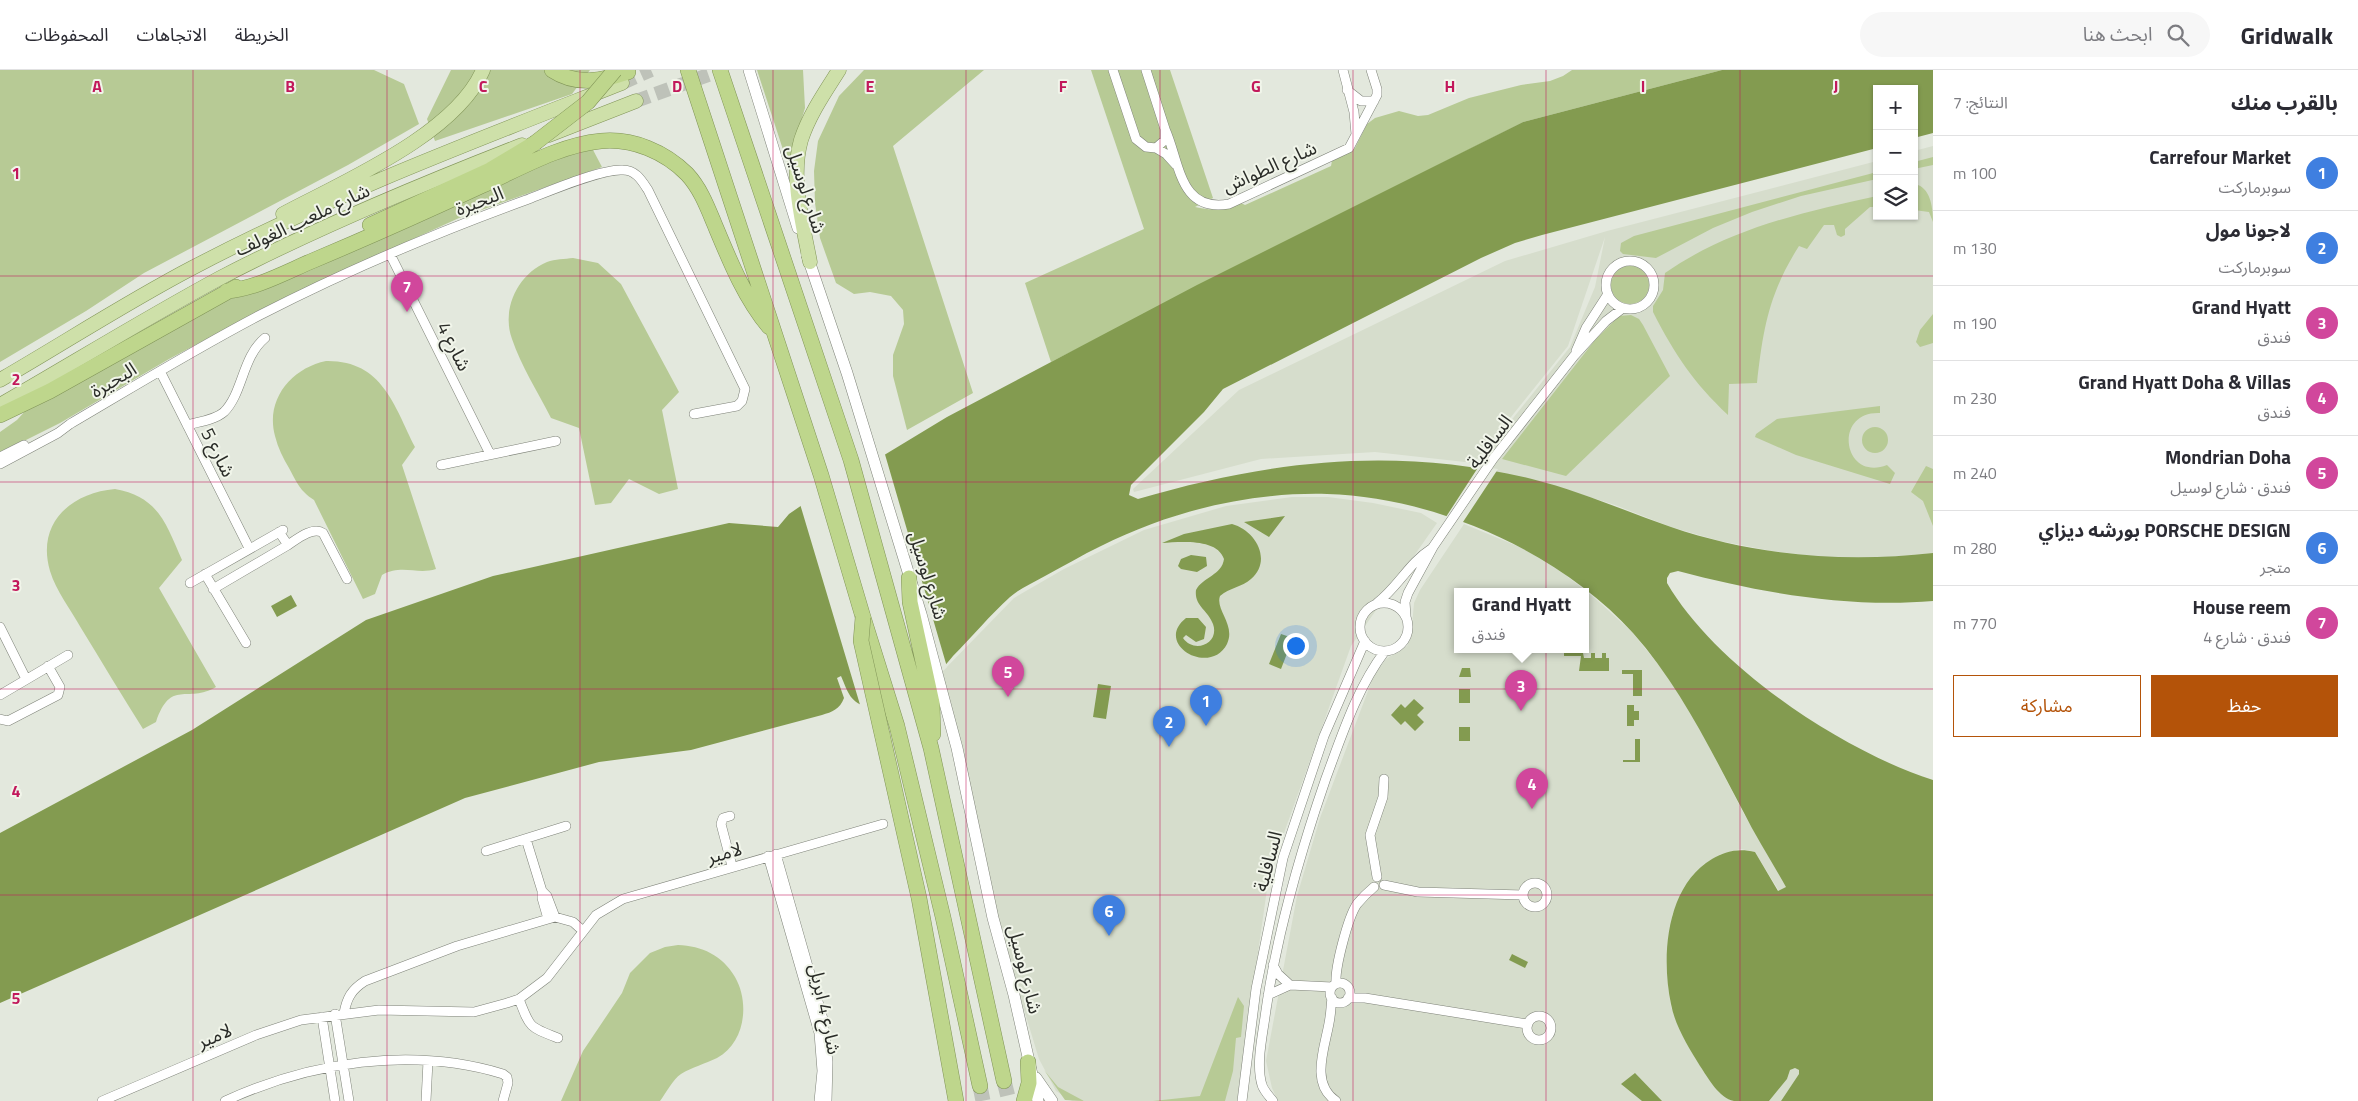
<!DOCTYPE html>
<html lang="ar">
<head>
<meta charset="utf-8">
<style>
  :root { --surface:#fff; --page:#f7f7f7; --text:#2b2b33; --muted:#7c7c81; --line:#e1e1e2; --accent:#b45309 }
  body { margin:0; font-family:"Titillium Web","Noto Sans Arabic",sans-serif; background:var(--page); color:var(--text); direction:rtl }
  .controls { position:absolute; right:15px; top:15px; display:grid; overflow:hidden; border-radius:0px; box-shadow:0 1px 4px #0004 }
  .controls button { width:45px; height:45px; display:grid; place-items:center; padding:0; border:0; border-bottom:1px solid var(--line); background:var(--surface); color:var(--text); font:25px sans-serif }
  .you { position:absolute; left:1295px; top:575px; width:18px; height:18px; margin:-12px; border:4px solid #fff; border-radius:50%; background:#1a73e8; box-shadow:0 0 0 8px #1a73e833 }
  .badge { display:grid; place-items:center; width:32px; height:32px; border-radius:50%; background:var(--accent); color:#fff; font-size:16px; font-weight:700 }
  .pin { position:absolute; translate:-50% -41px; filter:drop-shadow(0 1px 2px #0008) }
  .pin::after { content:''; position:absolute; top:26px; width:18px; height:15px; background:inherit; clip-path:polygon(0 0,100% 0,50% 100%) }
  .popup { position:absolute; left:1454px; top:518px; width:135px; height:65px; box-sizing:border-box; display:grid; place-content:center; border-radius:0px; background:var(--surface); filter:drop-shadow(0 1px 4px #0005); font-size:16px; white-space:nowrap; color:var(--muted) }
  .popup b { font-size:19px; color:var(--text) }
  .popup::after { content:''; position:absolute; left:50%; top:100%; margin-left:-10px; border:10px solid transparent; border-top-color:var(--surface) }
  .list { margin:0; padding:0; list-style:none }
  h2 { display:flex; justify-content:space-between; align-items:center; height:65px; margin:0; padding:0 20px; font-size:21px }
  h2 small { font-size:16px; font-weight:400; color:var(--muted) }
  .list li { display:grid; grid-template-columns:32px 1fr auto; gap:15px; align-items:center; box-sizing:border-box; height:75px; padding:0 20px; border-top:1px solid var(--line) }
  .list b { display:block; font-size:19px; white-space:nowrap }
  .list p { margin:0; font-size:16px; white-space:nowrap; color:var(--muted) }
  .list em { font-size:16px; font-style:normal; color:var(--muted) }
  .actions { display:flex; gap:10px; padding:15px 20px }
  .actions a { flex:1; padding:11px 0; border:1px solid var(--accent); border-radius:0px; text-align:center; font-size:18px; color:var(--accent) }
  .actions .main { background:var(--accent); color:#fff }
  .icon { flex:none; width:28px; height:28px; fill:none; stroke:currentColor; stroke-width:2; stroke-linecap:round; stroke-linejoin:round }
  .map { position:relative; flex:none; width:1933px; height:1031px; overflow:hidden; direction:ltr }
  header { display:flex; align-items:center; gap:30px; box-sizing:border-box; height:70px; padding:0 25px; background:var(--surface); border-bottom:1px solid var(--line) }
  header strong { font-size:24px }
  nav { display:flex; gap:28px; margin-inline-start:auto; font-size:18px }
  .search { width:350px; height:45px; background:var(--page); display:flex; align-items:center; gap:12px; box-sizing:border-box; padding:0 18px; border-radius:28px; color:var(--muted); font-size:19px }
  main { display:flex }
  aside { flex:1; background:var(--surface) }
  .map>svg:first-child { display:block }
</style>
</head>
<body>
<header>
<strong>Gridwalk</strong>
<div class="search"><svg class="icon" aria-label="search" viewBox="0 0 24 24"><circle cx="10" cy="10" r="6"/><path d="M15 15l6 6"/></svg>ابحث هنا</div>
<nav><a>الخريطة</a><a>الاتجاهات</a><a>المحفوظات</a></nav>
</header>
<main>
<aside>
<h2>بالقرب منك<small>النتائج: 7</small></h2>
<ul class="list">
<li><span class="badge" style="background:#3f7fe0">1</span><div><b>Carrefour Market</b><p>سوبرماركت</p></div><em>100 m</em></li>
<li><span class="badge" style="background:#3f7fe0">2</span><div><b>لاجونا مول</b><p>سوبرماركت</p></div><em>130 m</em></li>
<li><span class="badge" style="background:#d1479c">3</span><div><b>Grand Hyatt</b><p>فندق</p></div><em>190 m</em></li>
<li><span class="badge" style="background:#d1479c">4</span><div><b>Grand Hyatt Doha &amp; Villas</b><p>فندق</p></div><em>230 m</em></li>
<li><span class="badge" style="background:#d1479c">5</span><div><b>Mondrian Doha</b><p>فندق · شارع لوسيل</p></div><em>240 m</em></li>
<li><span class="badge" style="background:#3f7fe0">6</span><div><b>PORSCHE DESIGN بورشه ديزاي</b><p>متجر</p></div><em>280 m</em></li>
<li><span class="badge" style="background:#d1479c">7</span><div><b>House reem</b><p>فندق · شارع 4</p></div><em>770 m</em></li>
</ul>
<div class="actions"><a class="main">حفظ</a><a>مشاركة</a></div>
</aside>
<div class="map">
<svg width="1933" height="1031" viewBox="0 0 1933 1031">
  <rect width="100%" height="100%" fill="#e3e8dd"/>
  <path fill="#d6ddcc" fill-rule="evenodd" d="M1933 76V483L1867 489 1822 487 1772 481 1720 471 1671 457 1615 435 1535 410 1473 398 1570 277 1595 217 1605 167 1568 276 1474 393 1375 382 1261 389 1134 422 1133 419 1239 320 1505 191 1607 161 1877 91V146H1914V81Z
    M1292 427H1328L1373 433 1421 443 1437 453 1351 576 1269 805 1237 1031H1072L1056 1021 1039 989 1001 864 940 604 1014 528 1064 499 1144 460 1226 436Z
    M1464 454 1522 478 1562 502 1597 530 1632 562 1665 603 1691 642 1744 744 1787 817 1779 821 1755 782 1741 779 1721 784 1704 794 1672 845 1668 916 1671 937 1687 974 1705 1004 1720 1023 1734 1031H1278L1272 1018 1266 991 1297 826 1320 748 1374 605 1386 589 1407 576 1411 567 1414 533 1420 520ZM1457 522H1585V580H1457Z
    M1795 998 1799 1000V1004L1781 1031H1769L1787 1009 1790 1000Z"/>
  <path fill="#b7ca95" d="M0 0H374L404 14 419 54 348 95 144 203 86 241 0 292Z
    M451 0H590L572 24 435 71 427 49Z
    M757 0H803L805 38 788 95Z
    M864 0H984L893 76 973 323 907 360 893 306V285L904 254 903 240 891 226 870 222 854 224 836 213 820 168 815 133 814 101 818 71 839 26Z
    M1091 0H1170L1213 128 1195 137C1213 141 1223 140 1241 133L1245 135 1331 96 1332 91 1355 78 1367 54 1375 48 1399 41 1418 46 1428 45 1469 28 1521 15 1550 11 1563 6 1572 0H1722L1523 52 1051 292 1025 213 1144 159Z
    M592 78 602 97 459 148 284 228 169 289 60 353 0 383V362L17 350 27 339 222 231 531 98Z
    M1933 87V95L1914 99V92Z
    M1877 102V109L1801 126 1752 142 1713 158 1656 188 1623 184 1620 181 1621 173 1634 166Z
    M1918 115C1931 120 1933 139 1933 152L1929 142 1914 140V116Z
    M1877 126V137H1870L1845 159V165L1841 167 1837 165 1834 155H1824L1807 179 1799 176C1769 223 1763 259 1757 313L1729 314 1728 345C1693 312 1675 285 1653 242V236L1663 220 1665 203C1728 159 1803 142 1877 126Z
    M573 188 598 193 621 214 679 322 662 340 678 419 659 424 629 409 611 433 595 435 579 358 551 348C538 322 521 296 512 269 501 239 518 204 547 192 555 189 565 189 573 188Z
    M1611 215a19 19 0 1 1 38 0a19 19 0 1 1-38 0Z
    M1933 244V273L1920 277 1916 272 1920 260Z
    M1631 245 1639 249 1643 255 1670 306 1566 406 1502 389 1595 270 1619 246Z
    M326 291C382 290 394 335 415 377L402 395 436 499C417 505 402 494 382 505L375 524 363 529 314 430C300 421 297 413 289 398 283 388 278 378 275 366 265 329 292 298 326 291Z
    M1880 336V343C1832 341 1843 412 1887 395L1895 403 1890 414 1796 385 1755 367 1756 364 1777 349Z
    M1862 370a13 13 0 1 1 26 0a13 13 0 1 1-26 0Z
    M1926 396 1933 399V456L1923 431 1911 422Z
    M115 419C159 427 166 454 182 490L159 518 216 617C187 634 171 608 156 652L143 659C122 626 102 592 81 558 71 540 56 521 50 501 36 453 71 423 115 419Z
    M678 875C702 876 722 885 735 907 750 933 745 973 717 988 705 994 692 997 681 1004 673 1009 666 1023 660 1031H561L583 981 622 923 630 903 650 883 665 877Z
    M1238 927 1244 936 1241 967 1236 968 1233 1001 1225 1031H1153L1200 1026Z
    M1044 1000 1058 1017 1084 1031 1065 1030Z"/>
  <path fill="#839b50" d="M1722 0H1933V63L1914 68V19H1877V78L1542 165 1515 173 1481 188 1223 319 1204 342 1131 415 1129 425 1138 429C1271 390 1396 376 1532 409 1580 421 1625 441 1671 457 1756 486 1845 493 1933 483V531C1847 538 1761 523 1678 501L1670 503 1667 508V513C1716 597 1842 681 1933 710V1031H1781L1799 1004V1000L1795 998 1790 1000 1787 1009 1769 1031C1758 1031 1745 1031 1734 1031 1719 1028 1708 1008 1700 996 1689 978 1675 956 1671 934 1661 887 1666 816 1712 789 1726 781 1739 778 1755 782L1778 821 1786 817C1772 792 1756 767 1743 741 1710 679 1680 616 1633 563 1560 482 1435 427 1327 424 1249 422 1171 441 1101 476 1082 485 1064 496 1045 506 1033 513 1020 518 1010 527 990 545 972 567 953 586 946 594 938 605 928 611 911 622 889 629 870 637 850 634 848 622 841 606L837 608 844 628C840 639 832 642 822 645L691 680 599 692 465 728 0 933V763L192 660 366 550 493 506 729 453 778 457 789 444 805 433 947 347 1197 215 1523 52Z
    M1285 446 1269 467 1244 452Z
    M1232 454C1255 460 1273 490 1251 509 1242 517 1229 518 1220 526 1215 540 1236 555 1227 574 1210 607 1153 574 1186 548H1198L1206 557 1204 569 1196 572 1186 565 1183 568C1194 584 1220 574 1213 554 1208 540 1194 536 1196 520 1203 507 1222 505 1224 489 1217 468 1180 472 1162 473L1184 464Z
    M1191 485 1206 487 1207 496 1197 502 1181 499 1178 496 1181 489Z
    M291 525 297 536 277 547 271 536Z
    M1281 564 1293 568 1281 599 1269 594Z
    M1564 580 1583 583 1584 588H1591V583H1595V588H1602V583H1606V588H1609V601H1579L1581 586H1564Z
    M1462 598H1470L1471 607H1459Z
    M1622 600H1642V626H1633V604H1622Z
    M1098 614 1111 616 1106 649 1093 647Z
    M1459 619H1470V633H1459Z
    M1414 629 1424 638 1417 645 1424 652 1415 661 1405 651 1401 655 1391 645 1401 634 1405 638Z
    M1627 635H1634V641H1639V650H1634V656H1627Z
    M1459 657H1470V671H1459Z
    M1635 669H1640V692H1623V690H1635Z
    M1512 884 1528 892 1525 898 1509 890Z
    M1635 1003 1662 1031H1642L1621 1014Z"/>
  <path fill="#e3e8dd" d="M884 381 947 597 932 612 882 638 870 640 861 638 800 434Z
    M1479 396 1498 399 1461 455 1444 450Z"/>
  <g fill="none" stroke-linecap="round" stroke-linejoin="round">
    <path stroke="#bec2b9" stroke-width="14" stroke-dasharray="14 7" stroke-linecap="butt" d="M622 13 651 0
      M636 31 722 0"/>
    <path stroke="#bec2b9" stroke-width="15" stroke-dasharray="15 8" stroke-linecap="butt" d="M1004 1011 1009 1031
      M980 1016 983 1031"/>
    <defs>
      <path id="minor" d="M1113 0 1136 69 1146 77 1156 78 1165 70V59L1146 0
        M1343 0 1354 42 1356 64
        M1347 20 1361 31H1374
        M1165 59C1180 92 1179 143 1229 134L1349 78 1377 25V19L1371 0
        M1156 78 1166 84 1176 95
        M390 184 490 384
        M1606 215a24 24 0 1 1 48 0a24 24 0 1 1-48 0Z
        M1576 281 1586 258 1608 224
        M160 301 249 478
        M187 355C198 352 215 350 224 342 243 323 242 287 265 268
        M0 387 24 375
        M0 394 58 363 70 354C133 317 195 279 260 245 346 201 435 163 526 130 547 122 603 98 623 100 636 100 642 111 648 120L745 319 742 331 737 336 694 344
        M441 395 556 371
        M279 462 288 475C297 469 313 456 323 463L347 509
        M205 504 246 573
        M190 513 283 460
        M213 519 288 475
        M1377 533C1398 517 1409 493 1431 479
        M1360 557a24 24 0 1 1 48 0a24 24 0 1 1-48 0Z
        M1406 546 1405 532 1408 523 1433 477 1493 389 1574 286 1606 251 1623 238
        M0 557 26 609
        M0 625 68 585
        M0 649 8 651 58 625 60 617 48 596
        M730 746 723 748 721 754 732 796
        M526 769 542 821V828L548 849
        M486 781 566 756
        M776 784 823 949 828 992 827 1031
        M768 786 819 963 822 1001 819 1031
        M1377 807 1370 765 1383 727 1384 709
        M1523 825a12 12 0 1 1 24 0a12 12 0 1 1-24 0Z
        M1384 815 1418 822 1523 825
        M542 821 547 826 555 847
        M1273 895 1278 904 1290 915
        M1336 913C1335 897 1348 847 1357 834 1362 828 1368 822 1374 817
        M1330 923a10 10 0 1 1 20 0a10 10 0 1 1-20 0Z
        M1268 925 1290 915 1332 917
        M1332 928C1331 935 1331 941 1330 947 1327 973 1308 1012 1336 1031
        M1348 928H1365L1527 954
        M519 929C530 958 529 957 558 968
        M344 943C347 928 351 920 365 911L457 876 555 847 573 852 583 861
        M335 944 349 1031
        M1527 958a12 12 0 1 1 24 0a12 12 0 1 1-24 0Z
        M322 947 335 1031
        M102 1031 256 965 301 950 379 940 474 942 507 933 519 929 547 908 596 845 623 829 883 754
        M225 1031C310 992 411 976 503 1004L507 1007 508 1013 503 1031
        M426 1031 428 991
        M1242 1031 1256 919 1283 788 1324 666 1365 571
        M1273 1031C1269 1026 1264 1021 1262 1015 1256 995 1262 968 1265 947 1276 865 1299 786 1326 708 1342 665 1357 618 1385 581"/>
      <path id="tertiary" d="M749 0 798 158
        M807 185 847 303 921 544 957 678 993 848 1014 925 1038 1031
        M1036 1008 1052 1031"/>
      <path id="primary" d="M549 65 636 31
        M283 144C343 112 456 64 483 0
        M810 192C803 154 790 109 801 70 809 45 825 22 839 0
        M0 310C64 273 127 232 192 198 331 125 477 70 622 13
        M0 335C73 293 146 248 220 208 318 157 419 115 522 75"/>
      <path id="trunk" d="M552 0C576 16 602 11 628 2
        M688 0 821 405 863 547 897 656 943 847 980 1016
        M720 0 851 390 931 678 1004 1011
        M370 155 490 100 535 73
        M227 221C255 219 286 202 312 191 369 167 425 142 481 116 519 99 559 75 601 71 633 68 665 82 687 104 700 118 707 136 714 153 729 189 744 227 769 257
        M0 345 50 321 236 217
        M909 508 910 532 932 633 933 664
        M882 664 919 828 956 1031
        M1024 1031 1029 1013 1028 992"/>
    </defs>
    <use href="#minor" stroke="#7e8278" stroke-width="10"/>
    <use href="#tertiary" stroke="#7e8278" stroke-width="12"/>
    <use href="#primary" stroke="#809457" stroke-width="15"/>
    <use href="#trunk" stroke="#809457" stroke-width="16"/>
    <use href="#minor" stroke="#fff" stroke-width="9"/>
    <use href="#tertiary" stroke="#fff" stroke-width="11"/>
    <use href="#primary" stroke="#cee0a9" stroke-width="14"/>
    <use href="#trunk" stroke="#bed68c" stroke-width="15"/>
    <defs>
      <path id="trunk-bridge" d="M535 73 588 32 615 0
        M863 547 861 571 882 664"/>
    </defs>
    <use href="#trunk-bridge" stroke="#809457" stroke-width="16" stroke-linecap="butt"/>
    <use href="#trunk-bridge" stroke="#bed68c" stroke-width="15"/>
  </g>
  <path fill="none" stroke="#c2185b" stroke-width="1" stroke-opacity="0.55" d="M193 0V1031M387 0V1031M580 0V1031M773 0V1031M966 0V1031M1160 0V1031M1353 0V1031M1546 0V1031M1740 0V1031M0 206H1933M0 412H1933M0 619H1933M0 825H1933"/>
  <g text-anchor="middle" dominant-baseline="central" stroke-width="4" stroke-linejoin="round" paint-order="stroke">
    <g font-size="19" fill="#2a2c28" stroke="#f1f5ea">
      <text transform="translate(1269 96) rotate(-24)">شارع الطواش</text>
      <text transform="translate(807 119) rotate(72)">شارع لوسيل</text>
      <text transform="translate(479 130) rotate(-21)">البحيرة</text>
      <text transform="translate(302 149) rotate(-25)">شارع ملعب الغولف</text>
      <text transform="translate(455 276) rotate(63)">شارع 4</text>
      <text transform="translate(113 309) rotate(-31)">البحيرة</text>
      <text transform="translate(1489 371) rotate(-53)">السافلية</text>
      <text transform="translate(219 382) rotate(63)">شارع 5</text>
      <text transform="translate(929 505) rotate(73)">شارع لوسيل</text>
      <text transform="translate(724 782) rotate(-16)">لامير</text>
      <text transform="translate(1267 791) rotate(-75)">السافلية</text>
      <text transform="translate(1026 899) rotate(76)">شارع لوسيل</text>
      <text transform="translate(826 939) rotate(78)">شارع 4 ابريل</text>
      <text transform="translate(214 965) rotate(-23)">لامير</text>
    </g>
  </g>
  <g font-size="16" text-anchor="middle" font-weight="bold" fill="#c2185b" stroke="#f1f5ea" stroke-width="4" stroke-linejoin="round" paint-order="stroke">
    <text x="97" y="22">A</text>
    <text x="290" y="22">B</text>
    <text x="483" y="22">C</text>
    <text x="677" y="22">D</text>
    <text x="870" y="22">E</text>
    <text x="1063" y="22">F</text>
    <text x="1256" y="22">G</text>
    <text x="1450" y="22">H</text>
    <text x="1643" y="22">I</text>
    <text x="1836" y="22">J</text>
    <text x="16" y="109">1</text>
    <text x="16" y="315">2</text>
    <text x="16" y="521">3</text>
    <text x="16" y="727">4</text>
    <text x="16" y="934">5</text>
  </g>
</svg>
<div class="controls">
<button>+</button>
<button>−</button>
<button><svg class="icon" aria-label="layers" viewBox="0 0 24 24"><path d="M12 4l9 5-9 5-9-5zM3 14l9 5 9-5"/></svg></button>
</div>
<div class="you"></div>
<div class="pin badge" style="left:1206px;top:656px;background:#3f7fe0">1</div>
<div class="pin badge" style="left:1169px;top:677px;background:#3f7fe0">2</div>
<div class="pin badge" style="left:1521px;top:641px;background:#d1479c">3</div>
<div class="popup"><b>Grand Hyatt</b>فندق</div>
<div class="pin badge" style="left:1532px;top:739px;background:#d1479c">4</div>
<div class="pin badge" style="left:1008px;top:627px;background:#d1479c">5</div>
<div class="pin badge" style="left:1109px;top:866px;background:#3f7fe0">6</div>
<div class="pin badge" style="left:407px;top:242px;background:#d1479c">7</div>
</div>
</main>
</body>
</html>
